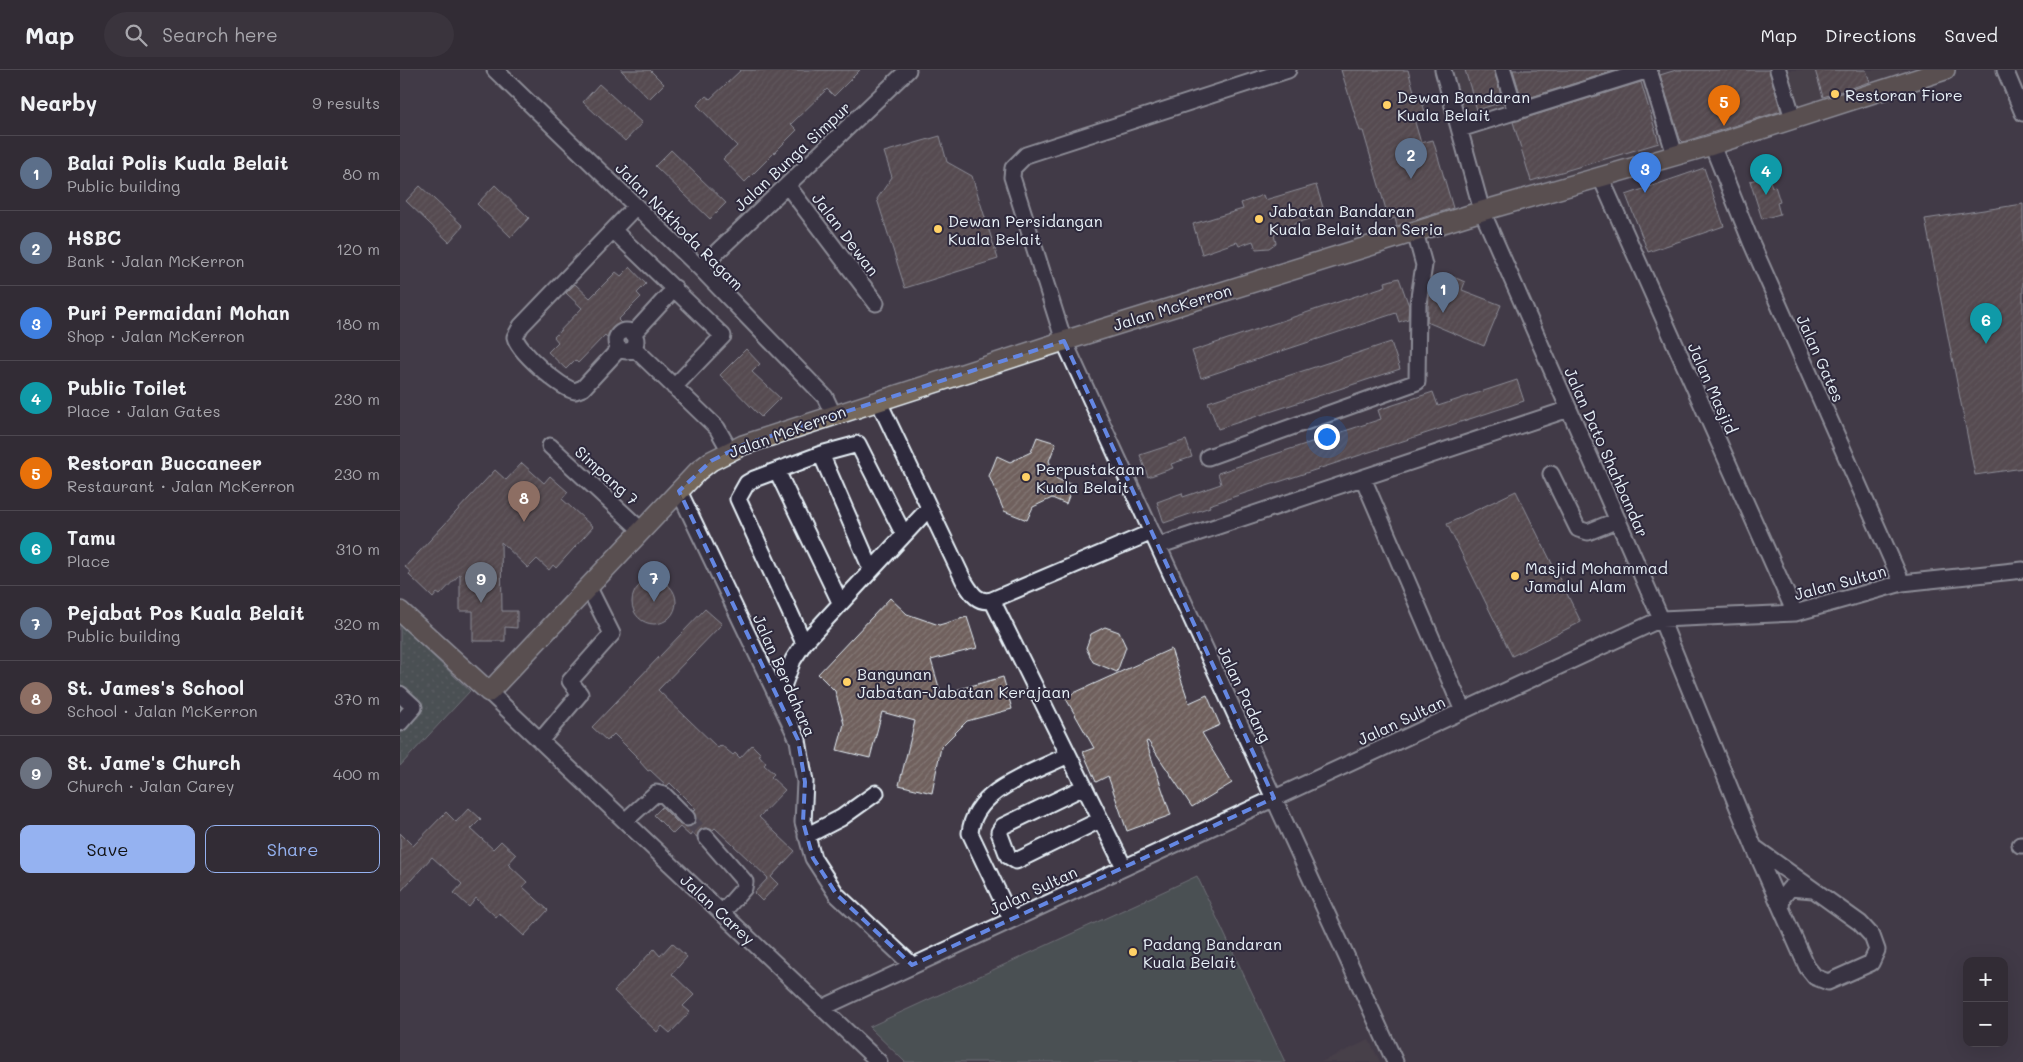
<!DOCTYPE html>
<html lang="en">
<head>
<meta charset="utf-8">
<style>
  :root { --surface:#322c35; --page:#3a343d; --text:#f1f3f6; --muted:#a8a7ad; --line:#4d4850; --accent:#95b2f1 }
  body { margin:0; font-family:Mali,sans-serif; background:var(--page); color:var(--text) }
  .controls { position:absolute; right:15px; bottom:15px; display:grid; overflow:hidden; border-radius:10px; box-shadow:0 5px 20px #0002 }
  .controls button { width:45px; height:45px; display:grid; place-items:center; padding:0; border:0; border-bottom:1px solid var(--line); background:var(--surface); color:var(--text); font:25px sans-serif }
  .you { position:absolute; left:926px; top:366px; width:18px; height:18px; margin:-12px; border:4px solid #fff; border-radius:50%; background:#1a73e8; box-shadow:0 0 0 8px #1a73e833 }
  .badge { display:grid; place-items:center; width:32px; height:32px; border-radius:50%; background:var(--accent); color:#fff; font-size:16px; font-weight:700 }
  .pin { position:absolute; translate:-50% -41px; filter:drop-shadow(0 1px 2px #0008) }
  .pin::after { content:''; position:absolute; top:26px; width:18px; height:15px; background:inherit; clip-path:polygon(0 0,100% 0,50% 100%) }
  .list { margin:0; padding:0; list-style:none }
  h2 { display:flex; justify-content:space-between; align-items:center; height:65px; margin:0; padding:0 20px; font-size:21px }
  h2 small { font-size:16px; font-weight:400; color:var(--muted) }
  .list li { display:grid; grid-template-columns:32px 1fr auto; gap:15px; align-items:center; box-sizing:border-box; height:75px; padding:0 20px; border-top:1px solid var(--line) }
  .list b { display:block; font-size:19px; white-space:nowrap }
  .list p { margin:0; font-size:16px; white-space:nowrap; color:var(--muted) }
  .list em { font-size:16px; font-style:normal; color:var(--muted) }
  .actions { display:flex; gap:10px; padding:15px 20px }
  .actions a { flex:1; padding:11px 0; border:1px solid var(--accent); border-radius:10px; text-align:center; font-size:18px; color:var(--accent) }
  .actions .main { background:var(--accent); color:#111 }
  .icon { flex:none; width:28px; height:28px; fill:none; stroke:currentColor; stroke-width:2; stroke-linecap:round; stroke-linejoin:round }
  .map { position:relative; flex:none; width:1623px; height:992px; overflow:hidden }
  header { display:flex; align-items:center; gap:30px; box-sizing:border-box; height:70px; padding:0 25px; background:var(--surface); border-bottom:1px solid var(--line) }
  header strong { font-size:24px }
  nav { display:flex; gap:28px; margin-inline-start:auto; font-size:18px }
  .search { width:350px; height:45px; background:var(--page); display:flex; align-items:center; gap:12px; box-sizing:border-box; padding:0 18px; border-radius:28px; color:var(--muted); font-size:19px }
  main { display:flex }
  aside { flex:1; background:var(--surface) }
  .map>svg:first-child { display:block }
</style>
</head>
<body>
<header>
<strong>Map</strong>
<div class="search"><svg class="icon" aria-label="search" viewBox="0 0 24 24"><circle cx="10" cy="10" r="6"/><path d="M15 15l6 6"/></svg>Search here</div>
<nav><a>Map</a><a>Directions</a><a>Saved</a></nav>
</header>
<main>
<aside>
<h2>Nearby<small>9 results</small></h2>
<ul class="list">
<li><span class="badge" style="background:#5c6f8a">1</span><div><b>Balai Polis Kuala Belait</b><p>Public building</p></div><em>80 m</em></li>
<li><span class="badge" style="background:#5c6f8a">2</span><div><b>HSBC</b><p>Bank · Jalan McKerron</p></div><em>120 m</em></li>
<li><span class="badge" style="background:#3f7fe0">3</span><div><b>Puri Permaidani Mohan</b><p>Shop · Jalan McKerron</p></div><em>180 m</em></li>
<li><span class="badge" style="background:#0f9aa8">4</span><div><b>Public Toilet</b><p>Place · Jalan Gates</p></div><em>230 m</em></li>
<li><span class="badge" style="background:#e8710a">5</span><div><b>Restoran Buccaneer</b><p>Restaurant · Jalan McKerron</p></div><em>230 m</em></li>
<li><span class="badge" style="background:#0f9aa8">6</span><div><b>Tamu</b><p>Place</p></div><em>310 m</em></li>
<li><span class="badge" style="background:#5c6f8a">7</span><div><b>Pejabat Pos Kuala Belait</b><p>Public building</p></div><em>320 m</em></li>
<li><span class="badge" style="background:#8d6e63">8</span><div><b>St. James's School</b><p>School · Jalan McKerron</p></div><em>370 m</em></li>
<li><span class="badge" style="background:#6b7280">9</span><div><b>St. Jame's Church</b><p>Church · Jalan Carey</p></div><em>400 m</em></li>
</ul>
<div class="actions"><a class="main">Save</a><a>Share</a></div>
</aside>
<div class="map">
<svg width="1623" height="992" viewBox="0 0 1623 992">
  <defs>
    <pattern id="park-dots" width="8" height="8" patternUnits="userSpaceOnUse" patternTransform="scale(1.25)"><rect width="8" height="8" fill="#576b64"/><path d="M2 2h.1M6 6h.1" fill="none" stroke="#6f817b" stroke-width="1.8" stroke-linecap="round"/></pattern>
    <pattern id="building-hatch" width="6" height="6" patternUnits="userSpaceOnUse" patternTransform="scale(1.25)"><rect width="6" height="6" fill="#6f615d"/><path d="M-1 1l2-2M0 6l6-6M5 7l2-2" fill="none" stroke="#847875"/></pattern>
  </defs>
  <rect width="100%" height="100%" fill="#423a47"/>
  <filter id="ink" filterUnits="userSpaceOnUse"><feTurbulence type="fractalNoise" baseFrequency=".02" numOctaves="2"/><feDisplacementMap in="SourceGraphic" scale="10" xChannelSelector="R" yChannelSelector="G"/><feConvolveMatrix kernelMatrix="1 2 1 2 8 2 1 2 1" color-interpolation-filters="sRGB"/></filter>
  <g filter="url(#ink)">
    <path fill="#50464e" d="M1041 0H1543L1082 141Z
      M969 970 980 992H921Z"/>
    <path fill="url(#park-dots)" stroke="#a0aeae" d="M0 555 70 621 0 696Z"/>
    <path fill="#576b64" stroke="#a0aeae" d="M797 806 885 992H505L469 957Z"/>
    <path fill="url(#building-hatch)" stroke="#e8f1f8" d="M221 0H250L264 14 249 29Z
      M341 0H460L434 26 427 19 391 54 397 60 345 112 323 89 337 76 297 35 306 26 310 29Z
      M941 0H1008L1015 25 1020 24 1026 46 1014 49 1021 73 1033 70 1053 138 997 156 995 148 989 150 963 61H960Z
      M1065 0H1094L1103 32 1077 40Z
      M1113 0H1217L1122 30Z
      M1276 0H1369L1381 41 1283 72 1280 69 1260 5Z
      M1415 0H1466L1470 12 1423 27Z
      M1241 12 1259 73 1131 111 1113 52Z
      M199 14 242 53 225 71 183 32Z
      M540 66 547 92 572 106 598 189 505 218 477 129 492 107 484 82Z
      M271 80 326 133 310 149 255 96Z
      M1304 98 1324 156 1248 182 1226 125Z
      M1368 106 1372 117 1375 116 1380 132 1377 133 1380 144 1362 149 1350 111Z
      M95 115 129 148 111 167 77 134Z
      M916 115 925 144 891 155 892 158 874 165 876 173 869 178 856 179 853 171 839 176 837 172 802 184 793 154 843 139 841 133 863 125 865 130Z
      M20 116 63 156 49 172 6 131Z
      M1623 134V398L1575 405 1525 149Z
      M230 197 246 214 237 223 241 227 218 250 226 258 223 270 212 273 205 265 178 293 175 290 166 299 148 282 158 272 154 267 182 238 166 223 175 214 190 228 216 202 221 206Z
      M1049 205 1065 212 1062 220 1101 235 1084 276 1027 252 1029 225 1035 209 1045 214Z
      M999 208 1009 236 1008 249 999 252 996 243 801 308 792 281 986 216 985 212Z
      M991 272 1000 299 818 359 808 332Z
      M346 279 360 294 352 302 380 328 361 347 320 305Z
      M1117 310 1124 331 809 435 810 437 764 453 757 432 782 423 783 427 821 414 818 403 981 349 978 340 1033 322 1038 336Z
      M637 367 656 373 649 391 657 409 673 415 666 434 652 428 633 437 627 450 604 441 589 406 597 386 610 392 631 382Z
      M786 370 792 387 771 394 773 398 748 407 740 385Z
      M122 393 144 413 150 406 168 422 162 429 193 457 156 498 153 495 149 500 137 489 128 498 101 472 102 541H117V558L105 557V571H73V541H60V504L40 525 37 523 33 528 9 505 11 502 5 497 95 400 106 410Z
      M1116 421 1181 552 1112 586 1047 454Z
      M232 532a22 22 0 1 1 44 0a22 22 0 1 1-44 0Z
      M490 528 507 544 539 555 567 547 577 578 531 590 541 624 603 607 612 639 567 651 541 677 532 723 499 715 515 651 482 642 470 688 437 680 444 654 435 621 418 604Z
      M305 539 322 554 258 620 318 678 321 675 333 685 335 683 340 688 352 675 361 684 359 685 366 693 364 695 374 704 371 707 385 720 359 747 395 781 371 807 378 814 362 831 354 823 368 808 315 758 313 760 305 758 300 760 297 767 292 763 290 766 280 757 273 764 254 745 262 737 280 755 289 757 296 751 293 741 296 739 270 713 267 716 250 700 248 701 240 692 241 691 214 664 207 671 192 657Z
      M705 557 719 562 726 577 717 602 693 592 686 578 691 564Z
      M771 579 789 633 807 625 820 655 802 663 832 713 792 737 748 671 746 672 771 745 727 761 708 706 696 712 683 682 694 678 665 627Z
      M69 738 81 749 71 759 93 779 101 771 116 785 108 794 127 812 123 817 148 840 124 866 99 843 96 847 76 828 69 837 54 823 62 814 32 787 0 822V763L13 776 46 742 56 752Z
      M272 873 287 887 272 904 294 925 283 936 290 942 270 963 262 956 257 962 214 921 254 879 260 886Z"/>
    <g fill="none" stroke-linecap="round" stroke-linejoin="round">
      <path stroke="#5b5562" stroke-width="15" stroke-dasharray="15 8" stroke-linecap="butt" d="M287 748 306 767"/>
      <defs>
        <path id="minor" d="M95 0 300 198 425 327 433 344
          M888 0 626 85 613 98 612 107 664 271 995 992
          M1043 0 1082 141 1261 549 1354 777 1407 897 1415 907 1428 912 1471 893 1477 880 1472 866 1460 853 1354 777
          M1103 0 1116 42
          M1249 0 1275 85
          M1378 0 1393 48
          M1605 0 1623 43
          M1060 59 1248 0
          M1312 75 1351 172 1502 513
          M1200 106 1395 543
          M387 115 476 233
          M213 160 323 266 274 317
          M300 198 508 0
          M216 271a10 10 0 1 1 20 0a10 10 0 1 1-20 0Z
          M233 264 275 218
          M234 278 317 358 330 381
          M219 279 183 318 175 321C160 318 118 281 115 267L121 256 236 136
          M478 330 564 511C571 522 577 534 592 530L752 462
          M150 376 241 460
          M421 384 471 499
          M808 387 1017 312 1018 234 1024 195 1015 162
          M377 401 440 532
          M1151 404 1178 459 1188 462 1218 450
          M963 408 1063 641
          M279 421 398 670 405 712 403 752 413 788 437 825 512 895
          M758 476 1169 339
          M592 530 724 797
          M404 573 338 429 347 413 354 409 421 384 458 374 504 465
          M89 622 479 992
          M0 624 14 637 0 653
          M379 627 393 590 404 573 529 438
          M140 671 180 624 170 611 212 564 188 516
          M684 717 603 756 599 762 608 786 616 791 700 750
          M225 751 256 723 264 725 287 748
          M406 766 441 748 476 723
          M306 767 345 812 344 818 322 843
          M1620 775H1623
          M1381 838 1382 828 1390 818 1413 820
          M611 849 570 763C574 719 633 703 668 685
          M422 938 1261 549 1395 543 1502 513 1623 500"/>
        <path id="major" d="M0 541 89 622 298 401 311 391 343 375 664 271 1082 141 1312 75 1545 0"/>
      </defs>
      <use href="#minor" stroke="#e8f1f8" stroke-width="19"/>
      <use href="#major" stroke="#e8f1f8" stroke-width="22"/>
      <use href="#minor" stroke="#2f2a3d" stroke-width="15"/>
      <use href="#major" stroke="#76695c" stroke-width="19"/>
    </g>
  </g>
  <path d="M0 0H1623V992H0ZM664 271 874 728 512 895 437 825 413 788 403 752 405 712 398 670 279 421 311 391 343 375Z" fill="#423a47" fill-opacity=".55" fill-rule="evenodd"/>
  <path fill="none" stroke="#6487e3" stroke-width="4" stroke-dasharray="10 6" stroke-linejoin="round" d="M664 271 874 728 512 895 437 825 413 788 403 752 405 712 398 670 279 421 311 391 343 375Z"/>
  <g fill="#ffd166" stroke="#2f2a3d" stroke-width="2">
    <circle cx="1435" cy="24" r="5"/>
    <circle cx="987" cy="35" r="5"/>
    <circle cx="859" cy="149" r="5"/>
    <circle cx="538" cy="159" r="5"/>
    <circle cx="626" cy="407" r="5"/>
    <circle cx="1115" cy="506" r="5"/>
    <circle cx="447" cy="612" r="5"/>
    <circle cx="733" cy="882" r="5"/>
  </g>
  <g text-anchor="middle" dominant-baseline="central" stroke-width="4" stroke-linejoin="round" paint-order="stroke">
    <g font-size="16" fill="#e8f1f8" stroke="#2f2a3d" text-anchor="start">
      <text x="1445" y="24">Restoran Fiore</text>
      <text x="997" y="26">Dewan Bandaran<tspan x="997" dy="18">Kuala Belait</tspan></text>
      <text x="869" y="140">Jabatan Bandaran<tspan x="869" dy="18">Kuala Belait dan Seria</tspan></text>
      <text x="548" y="150">Dewan Persidangan<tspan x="548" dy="18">Kuala Belait</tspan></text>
      <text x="636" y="398">Perpustakaan<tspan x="636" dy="18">Kuala Belait</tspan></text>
      <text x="1125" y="497">Masjid Mohammad<tspan x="1125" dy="18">Jamalul Alam</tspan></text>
      <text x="457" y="603">Bangunan<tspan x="457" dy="18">Jabatan-Jabatan Kerajaan</tspan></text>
      <text x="743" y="873">Padang Bandaran<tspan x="743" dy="18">Kuala Belait</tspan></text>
    </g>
    <g font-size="16" fill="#e8f1f8" stroke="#2f2a3d">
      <text transform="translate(392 86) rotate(-43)">Jalan Bunga Simpur</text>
      <text transform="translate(280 156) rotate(45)">Jalan Nakhoda Ragam</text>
      <text transform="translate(446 164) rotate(53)">Jalan Dewan</text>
      <text transform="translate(772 237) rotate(-17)">Jalan McKerron</text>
      <text transform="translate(1421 288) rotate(66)">Jalan Gates</text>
      <text transform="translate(1313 318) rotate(66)">Jalan Masjid</text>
      <text transform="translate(387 361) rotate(-20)">Jalan McKerron</text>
      <text transform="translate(1207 382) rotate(66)">Jalan Dato Shahbandar</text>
      <text transform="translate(207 405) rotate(42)">Simpang 7</text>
      <text transform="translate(1440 512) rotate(-15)">Jalan Sultan</text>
      <text transform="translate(385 605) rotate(66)">Jalan Berdahara</text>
      <text transform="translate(845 624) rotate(65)">Jalan Padang</text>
      <text transform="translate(1001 650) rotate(-25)">Jalan Sultan</text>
      <text transform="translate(633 820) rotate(-25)">Jalan Sultan</text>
      <text transform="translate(318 839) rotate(43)">Jalan Carey</text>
    </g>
  </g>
</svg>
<div class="controls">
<button>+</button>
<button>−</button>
</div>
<div class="you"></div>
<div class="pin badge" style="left:1043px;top:243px;background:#5c6f8a">1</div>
<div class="pin badge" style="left:1011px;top:109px;background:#5c6f8a">2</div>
<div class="pin badge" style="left:1245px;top:123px;background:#3f7fe0">3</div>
<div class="pin badge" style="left:1366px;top:125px;background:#0f9aa8">4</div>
<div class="pin badge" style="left:1324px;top:56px;background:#e8710a">5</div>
<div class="pin badge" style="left:1586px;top:274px;background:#0f9aa8">6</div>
<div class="pin badge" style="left:254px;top:532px;background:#5c6f8a">7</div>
<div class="pin badge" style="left:124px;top:452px;background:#8d6e63">8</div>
<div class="pin badge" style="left:81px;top:533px;background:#6b7280">9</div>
</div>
</main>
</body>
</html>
